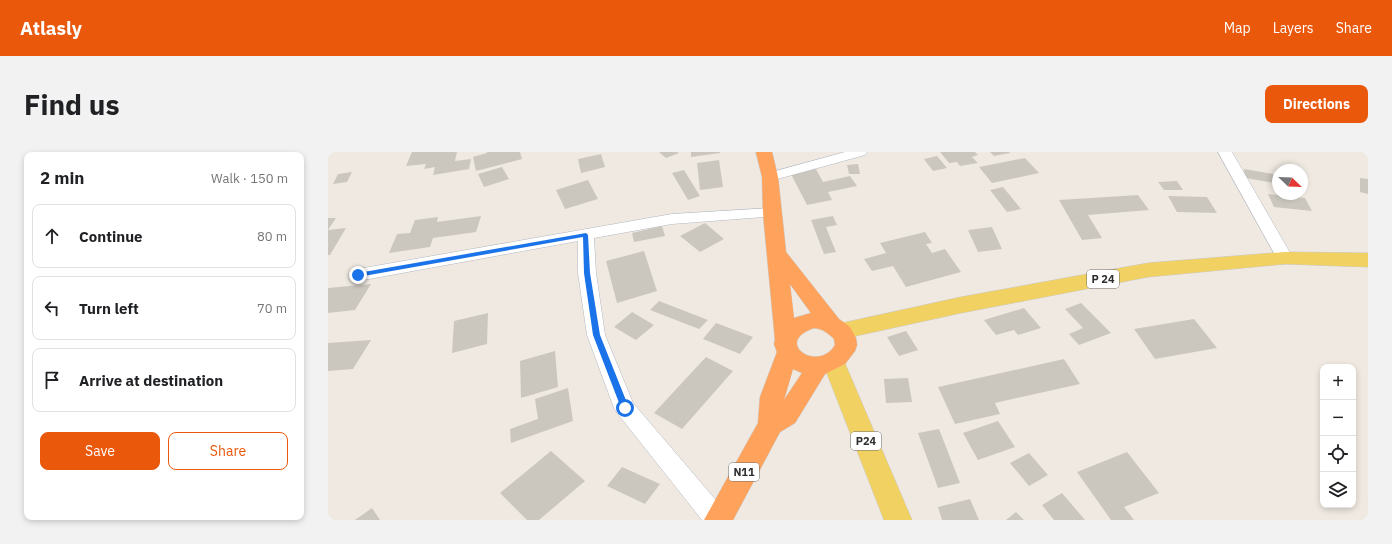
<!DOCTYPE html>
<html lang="en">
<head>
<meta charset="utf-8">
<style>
  :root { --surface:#fff; --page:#f2f2f2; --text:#202124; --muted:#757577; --line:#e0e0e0; --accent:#ea580c }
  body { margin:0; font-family:"IBM Plex Sans",sans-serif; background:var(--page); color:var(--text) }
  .controls { position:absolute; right:12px; bottom:12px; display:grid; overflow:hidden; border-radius:8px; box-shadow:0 2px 6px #0003 }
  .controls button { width:36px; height:36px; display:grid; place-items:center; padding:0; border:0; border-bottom:1px solid var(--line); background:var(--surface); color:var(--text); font:20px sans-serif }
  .compass { position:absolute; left:944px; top:12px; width:36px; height:36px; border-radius:50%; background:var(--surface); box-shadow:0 2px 6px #0003; rotate:113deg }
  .stop { position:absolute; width:12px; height:12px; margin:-9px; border:3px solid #1a73e8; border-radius:50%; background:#fff }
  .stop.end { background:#1a73e8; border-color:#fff; box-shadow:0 1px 4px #0008 }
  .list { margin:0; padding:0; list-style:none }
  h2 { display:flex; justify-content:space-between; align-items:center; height:52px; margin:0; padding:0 16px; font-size:17px }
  h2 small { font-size:13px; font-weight:400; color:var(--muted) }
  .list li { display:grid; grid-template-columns:26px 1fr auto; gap:12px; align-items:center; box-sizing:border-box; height:64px; margin:0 8px 8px; padding:0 8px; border:1px solid var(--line); border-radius:8px }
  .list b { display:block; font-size:15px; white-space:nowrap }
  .list em { font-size:13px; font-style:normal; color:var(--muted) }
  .actions { display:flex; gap:8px; padding:12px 16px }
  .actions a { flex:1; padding:9px 0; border:1px solid var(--accent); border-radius:8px; text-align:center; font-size:14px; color:var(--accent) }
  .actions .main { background:var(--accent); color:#fff }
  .icon { flex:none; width:22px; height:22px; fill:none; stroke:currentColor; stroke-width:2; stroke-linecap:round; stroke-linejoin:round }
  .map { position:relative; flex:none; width:1040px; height:368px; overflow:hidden; border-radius:8px }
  header { display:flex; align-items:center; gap:24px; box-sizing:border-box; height:56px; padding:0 20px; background:var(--accent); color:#fff }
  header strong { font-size:19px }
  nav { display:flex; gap:22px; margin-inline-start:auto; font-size:14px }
  .intro { display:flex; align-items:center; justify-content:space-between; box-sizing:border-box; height:96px; padding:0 24px }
  h1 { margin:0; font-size:28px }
  .button { padding:10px 18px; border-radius:8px; background:var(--accent); color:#fff; font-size:14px; font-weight:700 }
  main { display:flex; gap:24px; padding:0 24px }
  aside { flex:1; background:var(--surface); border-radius:8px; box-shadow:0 2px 6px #0003 }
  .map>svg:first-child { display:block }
</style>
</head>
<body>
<header>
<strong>Atlasly</strong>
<nav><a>Map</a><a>Layers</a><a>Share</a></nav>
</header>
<div class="intro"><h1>Find us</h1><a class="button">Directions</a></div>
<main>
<aside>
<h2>2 min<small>Walk · 150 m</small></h2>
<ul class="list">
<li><svg class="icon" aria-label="ahead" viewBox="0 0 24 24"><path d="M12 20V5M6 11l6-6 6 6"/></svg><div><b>Continue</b></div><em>80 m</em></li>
<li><svg class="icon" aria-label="left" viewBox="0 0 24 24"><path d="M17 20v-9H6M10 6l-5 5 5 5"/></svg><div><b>Turn left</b></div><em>70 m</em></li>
<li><svg class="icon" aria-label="arrive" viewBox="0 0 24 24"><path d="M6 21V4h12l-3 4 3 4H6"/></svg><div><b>Arrive at destination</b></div></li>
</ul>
<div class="actions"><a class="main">Save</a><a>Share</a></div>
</aside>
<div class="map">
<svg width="1040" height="368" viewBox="0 0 1040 368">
  <rect width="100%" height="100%" fill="#efe9e1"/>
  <path fill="#cbc7bf" d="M84 0H129L127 9 143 7 141 17 105 23 107 15 96 17 98 12 78 14Z
    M159 0H192L194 7 148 19 145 5 159 1Z
    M331 0H349L351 1 338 6Z
    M363 0H392V1L363 5Z
    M612 0H647L650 3 644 5 650 11 632 14 629 10 621 11Z
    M662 0H681L682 1 666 4Z
    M273 2 277 15 253 21 250 7Z
    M609 4 619 16 605 19 596 7Z
    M697 6 711 21 664 31 651 15Z
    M391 8 395 35 372 38 369 11Z
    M530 12 532 22H521L519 13Z
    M174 15 181 27 156 35 150 22Z
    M488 17 495 30 522 24 529 34 500 40 504 48 479 53 463 22Z
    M916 17 945 22 947 31 917 26Z
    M356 18 372 44 360 48 344 21Z
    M24 20 19 30 5 32 10 22Z
    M1032 26 1040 27V42L1032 40Z
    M260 28 270 47 237 57 228 38Z
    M849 29 855 38H836L830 30Z
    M675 35 693 57 679 60 662 38Z
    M940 42 977 46 984 59 946 55Z
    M810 43 821 58 760 63 774 86 754 88 731 48Z
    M840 44 879 45 889 61 849 60Z
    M153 64 148 80 105 86 102 95 61 101 69 82 82 81 87 68 110 65 109 70Z
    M505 64 509 73 498 75 508 100 496 102 483 68Z
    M0 66H8L0 78 18 76 2 103H0Z
    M377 71 396 87 372 100 352 84Z
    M334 74 337 84 306 90 304 81Z
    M664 75 674 97 650 100 640 78Z
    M597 80 604 91 598 92 604 101 617 97 633 120 578 135 565 114 544 119 536 107 558 101 552 91Z
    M316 99 329 139 289 151 278 109Z
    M43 132 27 158 0 161V136Z
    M331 149 380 168 371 177 322 158Z
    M753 151 783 181 751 193 741 182 755 176 737 157Z
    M696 156 713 176 690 183 686 178 668 183 656 168Z
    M304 160 326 173 308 188 286 175Z
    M160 161 159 192 124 201 126 169Z
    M866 167 889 196 827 207 806 177Z
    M388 171 425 185 412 202 375 187Z
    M578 179 590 198 571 204 559 185Z
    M43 188 25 217 0 219V191Z
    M227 199 230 235 193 246 192 209Z
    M378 205 405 219 354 277 326 261Z
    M736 207 752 232 667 251 672 262 627 272 610 235Z
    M580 226 584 250 558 251 556 227Z
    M240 236 245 269 183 291 182 277 210 267 207 247Z
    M670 269 687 295 650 308 635 281Z
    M611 277 632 331 610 336 590 281Z
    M223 299 257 329 211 368H199L172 341Z
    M799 300 831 341 796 355 806 368H783L749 320Z
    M701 301 720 323 701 334 682 311Z
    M294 315 332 332 317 352 279 334Z
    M734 341 757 368H726L714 353Z
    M642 347 651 368H614L610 355Z
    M44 356 52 368H27Z
    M688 360 696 368H678Z"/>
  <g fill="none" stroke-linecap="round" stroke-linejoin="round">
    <defs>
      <path id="street" d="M517 0H539L537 3 442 29 437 28 435 25 437 22Z
        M890 0H904L965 106 963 110 957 112 951 110Z
        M444 56 449 58 452 61 449 64 344 72 266 86 268 121 277 183 305 251 398 360 401 368H374L290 262 286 256 259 183 250 121V89L30 129 24 127 21 123 24 119 30 117 344 62Z"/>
      <path id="primary" d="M957 100 1040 101V115L957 112 820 125 633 161 514 187 506 185 503 179 506 173 514 171 633 145 820 111Z
        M505 200 513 203 516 209 584 368H556L494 209 497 203Z"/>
      <path id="highway" d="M428 0H444L450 25 458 100 511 167 522 175 528 186 529 193 527 199 517 212 497 222 467 271 452 280 405 368H376L430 271 432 245 449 200 446 192 447 188 435 61 434 25ZM462 132 483 161 466 166ZM486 176C495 177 500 181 506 187L507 193C490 222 444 190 486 176ZM465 217 474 221 456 248Z"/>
    </defs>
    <use href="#street" stroke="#b4b7c1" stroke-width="1"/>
    <use href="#primary" stroke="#c9c9c9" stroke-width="1"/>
    <use href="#highway" stroke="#c9c9c9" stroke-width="1"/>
    <use href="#street" fill="#fff" fill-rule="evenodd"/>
    <use href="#primary" fill="#f2d163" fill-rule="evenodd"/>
    <use href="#highway" fill="#ffa35c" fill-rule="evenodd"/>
  </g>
  <path fill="#1a73e8" d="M258 81 260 83 262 121 272 183 301 256 297 259 293 256 265 183 256 121 255 85 30 125 27 123 30 121Z"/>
  <g text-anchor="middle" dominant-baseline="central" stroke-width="3" stroke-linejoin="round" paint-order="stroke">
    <g fill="#fff" stroke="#6d6d6d" stroke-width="1">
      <rect x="759" y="118" width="32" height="18" rx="3"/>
      <rect x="523" y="280" width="30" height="18" rx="3"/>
      <rect x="401" y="311" width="30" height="18" rx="3"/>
    </g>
    <g font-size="11" font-weight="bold" fill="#2e2e2e">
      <text x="775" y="127">P 24</text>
      <text x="538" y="289">P24</text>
      <text x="416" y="320">N11</text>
    </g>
  </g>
</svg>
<div class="controls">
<button>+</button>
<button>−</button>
<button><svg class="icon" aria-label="locate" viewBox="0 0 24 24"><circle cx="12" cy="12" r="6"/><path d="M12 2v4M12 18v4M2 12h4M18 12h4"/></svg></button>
<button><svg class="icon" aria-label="layers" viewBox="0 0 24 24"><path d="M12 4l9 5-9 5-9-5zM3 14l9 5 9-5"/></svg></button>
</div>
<svg class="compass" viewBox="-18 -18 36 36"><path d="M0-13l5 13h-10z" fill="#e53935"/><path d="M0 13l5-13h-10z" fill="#757577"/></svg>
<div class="stop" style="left:297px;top:256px"></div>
<div class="stop end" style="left:30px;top:123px"></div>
</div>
</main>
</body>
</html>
